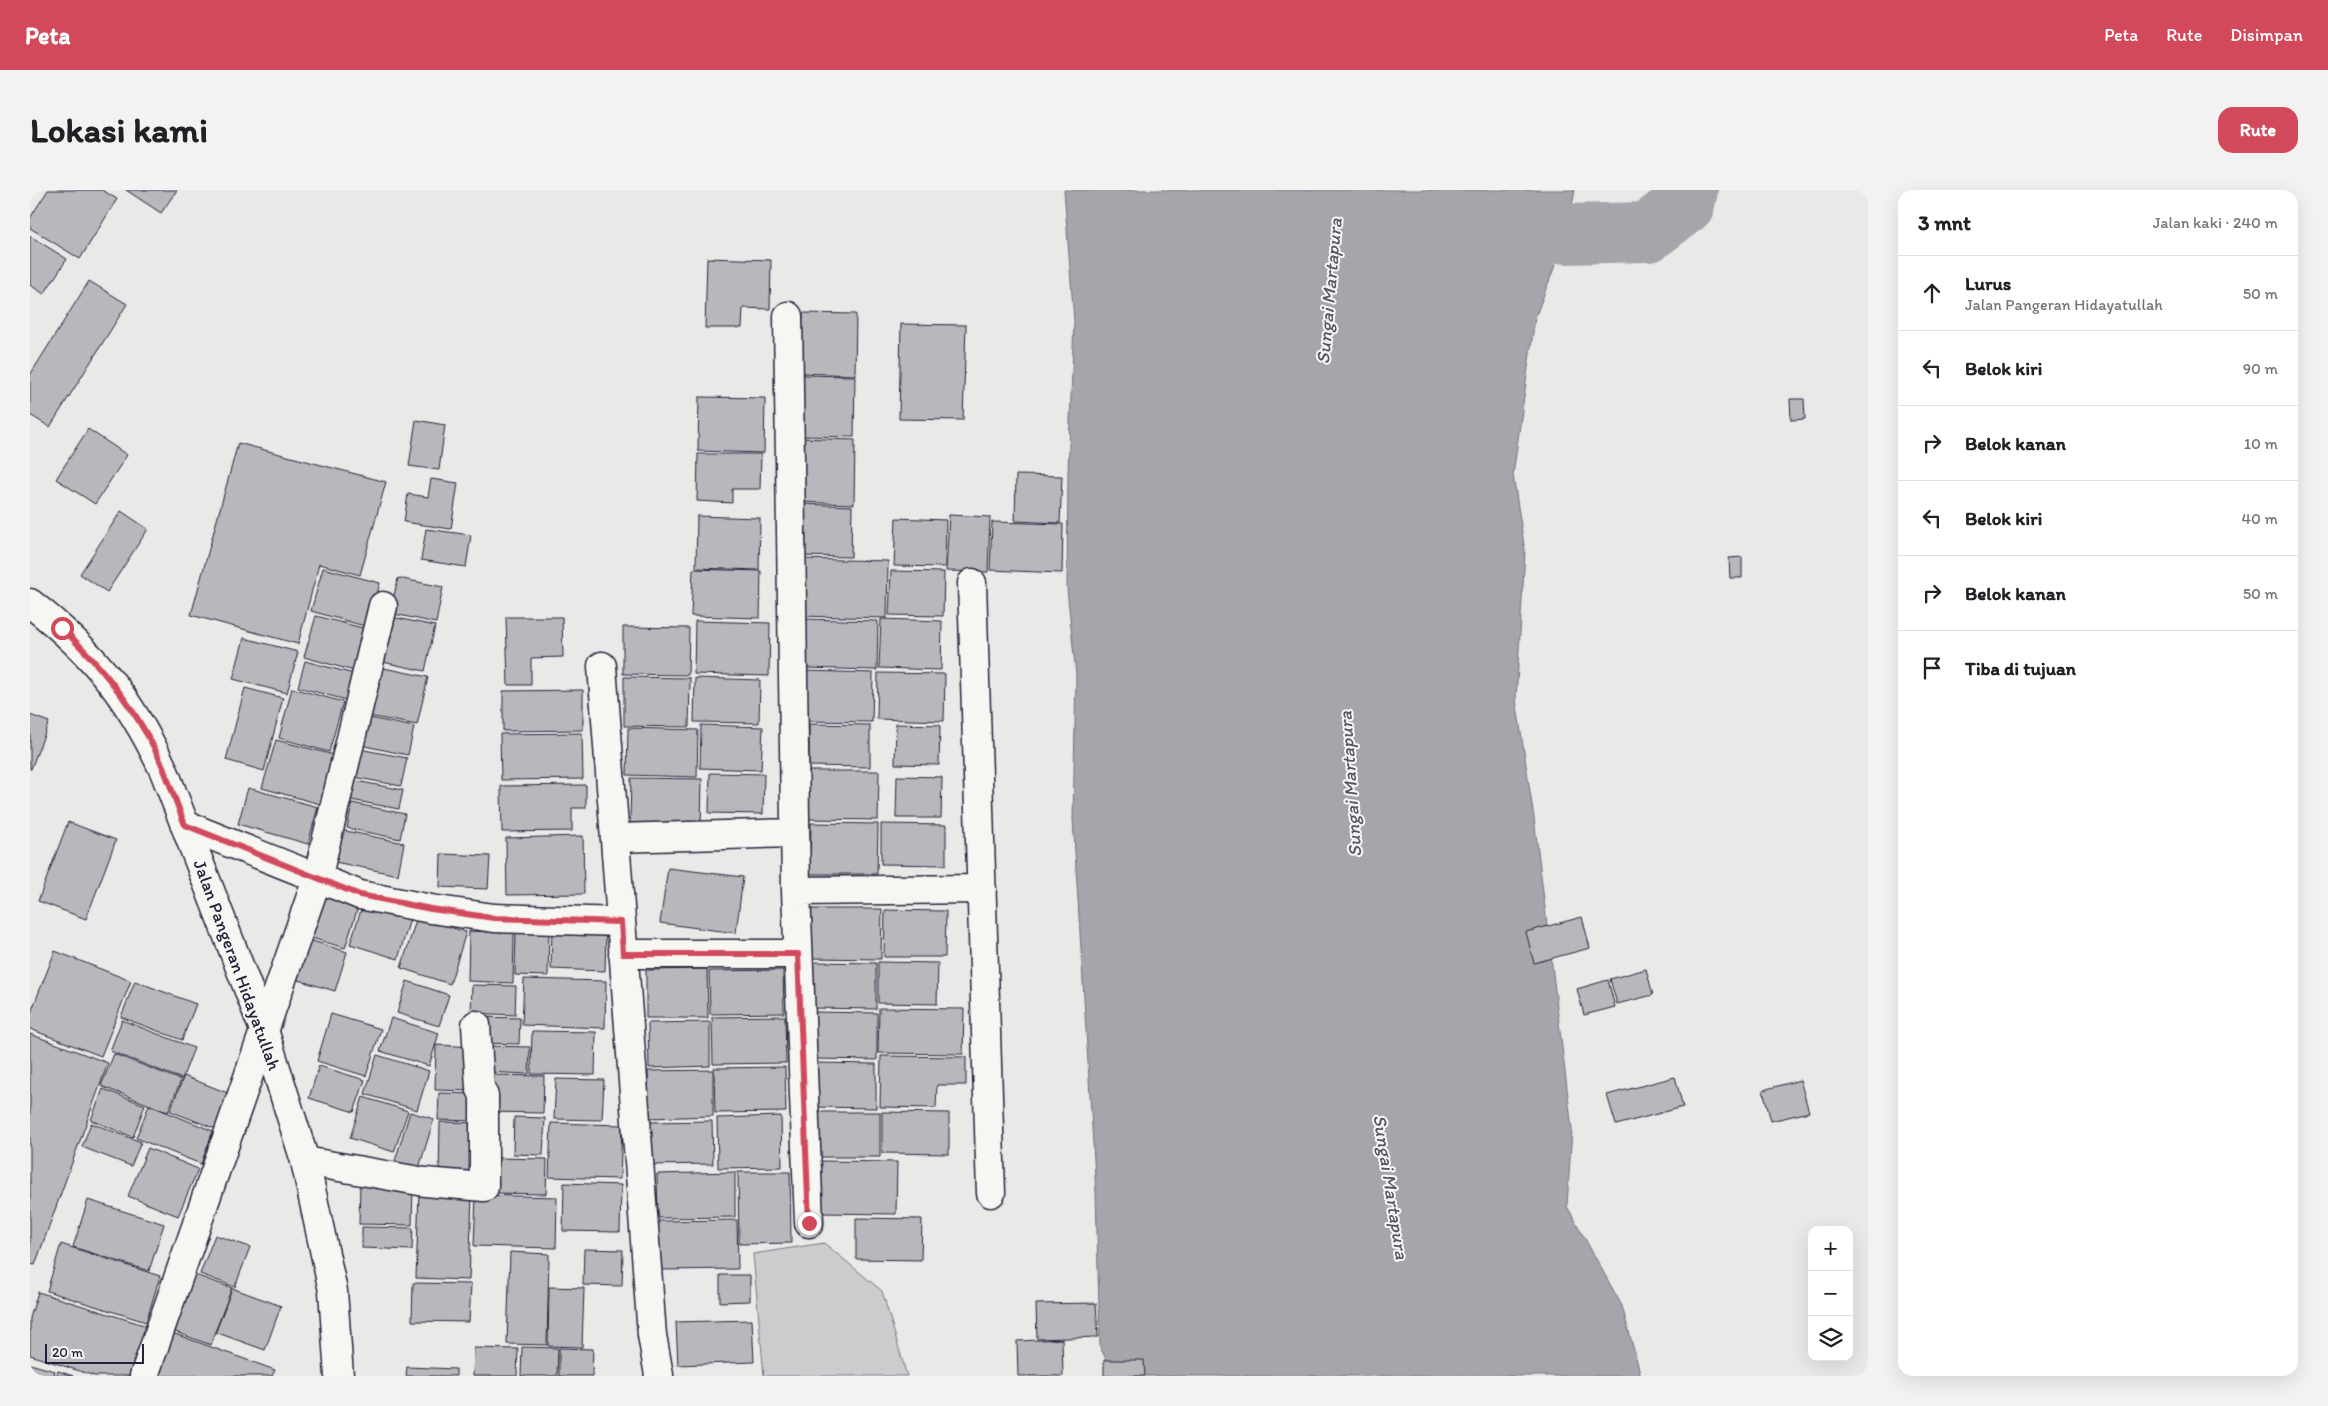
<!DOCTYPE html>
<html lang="id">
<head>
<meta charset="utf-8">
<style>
  :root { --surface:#fff; --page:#f2f2f2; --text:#202124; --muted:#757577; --line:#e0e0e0; --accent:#d1495b }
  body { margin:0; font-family:Itim,sans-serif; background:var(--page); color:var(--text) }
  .controls { position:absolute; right:15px; bottom:15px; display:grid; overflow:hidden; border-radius:10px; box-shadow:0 5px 20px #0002 }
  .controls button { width:45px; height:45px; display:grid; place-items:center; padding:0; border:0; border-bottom:1px solid var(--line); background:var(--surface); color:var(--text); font:25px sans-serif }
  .scale { position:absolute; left:15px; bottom:12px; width:99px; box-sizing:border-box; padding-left:5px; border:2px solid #22223b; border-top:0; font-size:14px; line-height:18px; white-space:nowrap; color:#22223b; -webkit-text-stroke:4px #f6f6f2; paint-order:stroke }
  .stop { position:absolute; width:15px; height:15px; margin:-11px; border:4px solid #d1495b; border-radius:50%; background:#fff }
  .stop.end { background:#d1495b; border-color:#fff; box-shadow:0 1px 5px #0008 }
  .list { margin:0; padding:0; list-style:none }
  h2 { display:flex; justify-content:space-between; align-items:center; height:65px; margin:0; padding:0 20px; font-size:21px }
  h2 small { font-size:16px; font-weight:400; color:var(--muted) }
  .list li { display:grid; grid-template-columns:32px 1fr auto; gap:15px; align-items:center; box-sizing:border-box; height:75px; padding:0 20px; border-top:1px solid var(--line) }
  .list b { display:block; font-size:19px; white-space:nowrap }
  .list p { margin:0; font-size:16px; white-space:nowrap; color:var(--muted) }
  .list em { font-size:16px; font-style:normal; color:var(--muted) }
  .icon { flex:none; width:28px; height:28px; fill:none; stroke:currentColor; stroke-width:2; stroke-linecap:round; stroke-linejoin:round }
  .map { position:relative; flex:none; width:1838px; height:1186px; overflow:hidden; border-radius:15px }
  header { display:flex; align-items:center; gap:30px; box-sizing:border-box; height:70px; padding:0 25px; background:var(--accent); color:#fff }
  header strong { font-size:24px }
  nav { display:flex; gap:28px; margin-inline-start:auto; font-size:18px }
  .intro { display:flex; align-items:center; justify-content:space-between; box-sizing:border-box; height:120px; padding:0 30px }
  h1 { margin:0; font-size:35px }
  .button { padding:12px 22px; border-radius:15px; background:var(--accent); color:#fff; font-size:18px; font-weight:700 }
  main { display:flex; gap:30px; padding:0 30px }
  aside { flex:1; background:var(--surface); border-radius:15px; box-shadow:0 5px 20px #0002 }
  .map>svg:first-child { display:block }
</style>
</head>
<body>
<header>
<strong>Peta</strong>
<nav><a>Peta</a><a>Rute</a><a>Disimpan</a></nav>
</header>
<div class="intro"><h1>Lokasi kami</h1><a class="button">Rute</a></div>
<main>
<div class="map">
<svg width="1838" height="1186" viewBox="0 0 1838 1186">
  <rect width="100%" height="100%" fill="#e9e9e7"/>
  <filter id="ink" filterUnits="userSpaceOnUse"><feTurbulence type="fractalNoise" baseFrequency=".02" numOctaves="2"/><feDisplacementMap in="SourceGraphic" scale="10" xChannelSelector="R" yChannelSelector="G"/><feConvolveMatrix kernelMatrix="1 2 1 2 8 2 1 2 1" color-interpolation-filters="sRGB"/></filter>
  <g filter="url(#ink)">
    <path fill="#ccccce" stroke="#777784" d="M794 1053 852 1101 877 1186H734L723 1064Z"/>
    <path fill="#a5a5ac" stroke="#71717f" d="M1034 0H1545L1537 44 1505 128 1483 285 1495 361 1486 509 1504 628 1542 939 1537 1016 1592 1116 1611 1186H1084L1070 1157 1066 1003 1043 629 1046 485 1037 399 1038 282 1044 131Z"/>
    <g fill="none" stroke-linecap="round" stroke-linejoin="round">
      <path stroke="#a5a5ac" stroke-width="60" d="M1455 36 1537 44 1618 42 1655 14 1658 0"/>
    </g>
    <path fill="#b8b8bc" stroke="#22223b" d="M18 0H72L87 9 50 69 0 38V28Z
      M96 0H147L131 23Z
      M0 46 37 69 14 104 0 95Z
      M677 68 741 70 740 119 713 118 712 138H675Z
      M59 91 97 114 20 237 0 225V185Z
      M773 123 826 124 825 185 771 183Z
      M871 134 936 135 933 230 869 229Z
      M769 185 825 186 824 247 768 246Z
      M669 207 735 208 734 263 668 261Z
      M1760 209H1774L1775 229 1761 230Z
      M386 230 415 235 409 280 379 276Z
      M58 239 97 265 65 314 26 289Z
      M769 248 825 250 824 314 767 312Z
      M208 253 356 292 330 385 289 374 268 454 161 425Z
      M668 264H731L730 299H702V313L667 311Z
      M986 285 1032 286 1030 333 985 331Z
      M401 289 428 293 421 339 374 332 378 304 398 307Z
      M769 314 822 316 821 367 768 366Z
      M91 321 118 339 77 402 50 384Z
      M919 325 960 327 958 382 916 381Z
      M667 326 730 328 729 380 666 378Z
      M866 328 916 330 915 377 864 376Z
      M962 332 1033 334 1032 383 960 380Z
      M396 339 441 345 436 377 391 370Z
      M1712 367V388H1700L1699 368Z
      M769 369 858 371 857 428 768 426Z
      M293 378 350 393 338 437 281 421Z
      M663 379 731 381 730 428 661 426Z
      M861 381 914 382 913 426 859 425Z
      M368 388 413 397 406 433 360 423Z
      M286 426 340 440 328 482 274 467Z
      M357 426 405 436 395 481 348 471Z
      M476 427H532L533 467 501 468V495H478Z
      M774 429 848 431 847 480 773 478Z
      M851 429 912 431 911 480 849 478Z
      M665 431 740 433 739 486 664 484Z
      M593 437 659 438 658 485 593 484Z
      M214 448 268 462 257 503 203 489Z
      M275 471 324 484 316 510 268 497Z
      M349 477 398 487 387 535 339 526Z
      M775 481 843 483 842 532 774 531Z
      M848 483 915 484 914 531 847 529Z
      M594 487 660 488 659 537 594 536Z
      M665 488 730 490 729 533 664 532Z
      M215 498 253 508 234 581 196 570Z
      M262 498 313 512 299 562 249 548Z
      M553 500V540L473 541V501Z
      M0 525 19 532 1 579H0Z
      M335 527 384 537 378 565 330 555Z
      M779 534 840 535V577L779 576Z
      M866 534 910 535 909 575 865 574Z
      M671 535 733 537 731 580 670 578Z
      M598 538 668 540 667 587 597 585Z
      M552 543 553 589 471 590 470 544Z
      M246 550 304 565 290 614 232 598Z
      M329 559 377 568 371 596 324 587Z
      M779 581H849L848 630 778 629Z
      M680 583 734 584 733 624 679 623Z
      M867 586 912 587 911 628H866Z
      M601 588 672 589 671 637 600 635Z
      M321 590 373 600 369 619 316 609Z
      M556 595V618H542V641L472 642 471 596Z
      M218 598 288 617 278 654 208 634Z
      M322 613 375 624 370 649 317 638Z
      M38 632 86 650 56 729 8 711Z
      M781 633 848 634 847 684H780Z
      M851 634 916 635V675L851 674Z
      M311 640 374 653 368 685 305 672Z
      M553 646 554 704 477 705 476 648Z
      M411 664 460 666 458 699 410 697Z
      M638 678 713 687 706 743 630 733Z
      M290 699 330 711 315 758 275 746Z
      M333 714 380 729 368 769 320 754Z
      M781 719H852L851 769 780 768Z
      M855 720 916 721 915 767H854Z
      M387 727 436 742 420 794 371 778Z
      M1552 727 1560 758 1504 773 1496 742Z
      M522 739 576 740 575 781 521 779Z
      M486 740 519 741 518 786 485 785Z
      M439 741 484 743 483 793 438 791Z
      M273 748 317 762 305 801 261 788Z
      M25 761 101 791 71 866 0 839V825Z
      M782 772 846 773V819L782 818Z
      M848 772 908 773 907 814 848 813Z
      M677 779 678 828H616V780Z
      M1616 779 1623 805 1587 814 1580 789Z
      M753 780 754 823 680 824 679 781Z
      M494 789 576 791 575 838 492 835Z
      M1578 790 1585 817 1554 825 1547 799Z
      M105 791 166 814 152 850 91 827Z
      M377 791 419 805 409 836 367 823Z
      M442 795 486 796 485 825 441 823Z
      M849 818 934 819 933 864 848 863Z
      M784 822 847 823V870L783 869Z
      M301 824 351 839 336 886 287 871Z
      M755 826 756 873 683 874 682 827Z
      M450 827 490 828 489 854 449 853Z
      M361 828 409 843 399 876 350 861Z
      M92 830 164 858 152 889 80 861Z
      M680 832V876L619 878 618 833Z
      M502 841 566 842 565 885 501 884Z
      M0 844 78 873 5 1075 0 1074Z
      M406 855 446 857 444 901 405 900Z
      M455 856 500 857 499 884 454 882Z
      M84 864 151 890 138 922 71 896Z
      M347 865 399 881 387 920 335 904Z
      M851 866 936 867V895H907L906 918 850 917Z
      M784 873 846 874V918L784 917Z
      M289 876 335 890 324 922 279 908Z
      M755 877 756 922 685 923 684 878Z
      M683 880V926L619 928 618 881Z
      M460 885 514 886 513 923 459 922Z
      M154 886 203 905 189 940 140 921Z
      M1645 887 1653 917 1586 935 1577 905Z
      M526 889 574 890 572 930 524 929Z
      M1770 890 1779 922 1741 931 1733 900Z
      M73 899 115 915 103 947 61 930Z
      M409 903 449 904V931L408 930Z
      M333 907 378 921 364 962 320 948Z
      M119 915 183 941 171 974 106 948Z
      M380 922 404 929 389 978 365 971Z
      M788 922H850V967H787Z
      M852 922 919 923V964L852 963Z
      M751 926 752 977 688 978 687 928Z
      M484 927 515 928 513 965 483 964Z
      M682 931 683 974 620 975 619 932Z
      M410 932 450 933 449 989 409 988Z
      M61 933 111 952 101 976 52 957Z
      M521 933 592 935 590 989 519 987Z
      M118 958 168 979 148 1026 98 1006Z
      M466 968 517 969 516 1004 465 1003Z
      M790 971 867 972 866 1024 790 1023Z
      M705 982V1027L628 1028 627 984Z
      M708 982H760L761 1053 709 1054Z
      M534 993 591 995 590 1042 533 1041Z
      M330 994 383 996 382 1035 329 1034Z
      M389 1003 442 1004 439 1090 386 1088Z
      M446 1005 527 1007 526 1058 444 1056Z
      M58 1010 134 1034 119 1081 43 1057Z
      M826 1028 892 1029 891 1070 826 1069Z
      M707 1030 708 1079 628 1080 627 1031Z
      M332 1037 383 1038 382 1060 332 1058Z
      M185 1045 220 1057 205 1097 170 1084Z
      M31 1054 130 1086 116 1132 17 1101Z
      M554 1059 593 1060 592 1096 553 1095Z
      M480 1062 519 1064 517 1155 477 1154Z
      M162 1084 202 1098 181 1155 140 1140Z
      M690 1085H720V1111L690 1112Z
      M383 1093 441 1094 439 1132 382 1131Z
      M519 1097 554 1098 552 1157 518 1156Z
      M202 1098 251 1116 235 1160 185 1142Z
      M8 1102 117 1136 102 1186H65L0 1165V1128Z
      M1066 1113 1068 1147 1007 1149 1006 1114Z
      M722 1130 724 1172 648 1175 646 1132Z
      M142 1143 245 1180 242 1186H126Z
      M1032 1149 1033 1186H988L987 1151Z
      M492 1157 528 1158 527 1186H491Z
      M444 1158 488 1159 487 1186H443Z
      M529 1158 563 1159 562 1186H529Z
      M1074 1170H1114L1115 1186H1074Z
      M0 1174 25 1181 24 1186H0Z
      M377 1177 426 1179V1186H376Z
      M28 1181 43 1186H26Z"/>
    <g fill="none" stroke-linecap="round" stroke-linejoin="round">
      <defs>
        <path id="minor" d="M758 126 766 701 779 1033
          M942 393 961 1003
          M572 476 622 1145 629 1185
          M155 635 330 705 401 719 464 728 591 732
          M585 648 765 643
          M766 701 952 699
          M593 764H768
          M275 971 395 992 454 997V906L450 897 446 835
          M114 1186 287 689 353 416"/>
        <path id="major" d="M0 413C63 462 100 508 134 581L234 840 275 971 303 1101 309 1186"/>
      </defs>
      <use href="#minor" stroke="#22223b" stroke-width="31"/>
      <use href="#major" stroke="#22223b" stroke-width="31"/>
      <use href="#minor" stroke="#f6f6f2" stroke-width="28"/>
      <use href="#major" stroke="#f6f6f2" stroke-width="28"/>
    </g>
  </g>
  <g fill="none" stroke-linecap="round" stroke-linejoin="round" filter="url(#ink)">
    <path stroke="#d1495b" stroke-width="6" d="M32 438C64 469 94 504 116 543 133 571 143 605 155 635L330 705 401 719 464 728 591 732 593 764H768L779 1033"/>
  </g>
  <g text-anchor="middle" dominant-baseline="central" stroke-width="4" stroke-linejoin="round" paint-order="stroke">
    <g font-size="18" fill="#22223b" stroke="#f6f6f2">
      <text transform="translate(207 775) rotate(70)">Jalan Pangeran Hidayatullah</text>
    </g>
    <g font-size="19" font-style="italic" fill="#565668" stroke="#f6f6f2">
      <text transform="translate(1299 101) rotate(-85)">Sungai Martapura</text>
      <text transform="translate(1320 594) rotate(-94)">Sungai Martapura</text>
      <text transform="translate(1361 997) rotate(81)">Sungai Martapura</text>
    </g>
  </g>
</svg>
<div class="controls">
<button>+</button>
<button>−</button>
<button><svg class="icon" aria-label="layers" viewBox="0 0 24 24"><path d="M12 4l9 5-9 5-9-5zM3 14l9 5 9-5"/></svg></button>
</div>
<div class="scale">20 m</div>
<div class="stop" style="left:32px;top:438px"></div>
<div class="stop end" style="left:779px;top:1033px"></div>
</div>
<aside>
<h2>3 mnt<small>Jalan kaki · 240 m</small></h2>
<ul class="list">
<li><svg class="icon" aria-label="ahead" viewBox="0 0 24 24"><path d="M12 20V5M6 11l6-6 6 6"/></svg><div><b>Lurus</b><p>Jalan Pangeran Hidayatullah</p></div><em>50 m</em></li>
<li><svg class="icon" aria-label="left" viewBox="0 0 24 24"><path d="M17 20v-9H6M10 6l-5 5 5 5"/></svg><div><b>Belok kiri</b></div><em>90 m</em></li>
<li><svg class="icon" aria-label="right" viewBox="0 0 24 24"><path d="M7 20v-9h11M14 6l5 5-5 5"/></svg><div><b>Belok kanan</b></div><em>10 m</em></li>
<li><svg class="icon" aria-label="left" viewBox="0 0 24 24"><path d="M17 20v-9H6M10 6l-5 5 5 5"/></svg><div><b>Belok kiri</b></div><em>40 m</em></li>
<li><svg class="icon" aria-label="right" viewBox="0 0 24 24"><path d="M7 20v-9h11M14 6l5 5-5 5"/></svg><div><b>Belok kanan</b></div><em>50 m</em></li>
<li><svg class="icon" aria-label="arrive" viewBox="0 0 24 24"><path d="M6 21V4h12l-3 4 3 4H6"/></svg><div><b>Tiba di tujuan</b></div></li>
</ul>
</aside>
</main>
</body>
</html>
